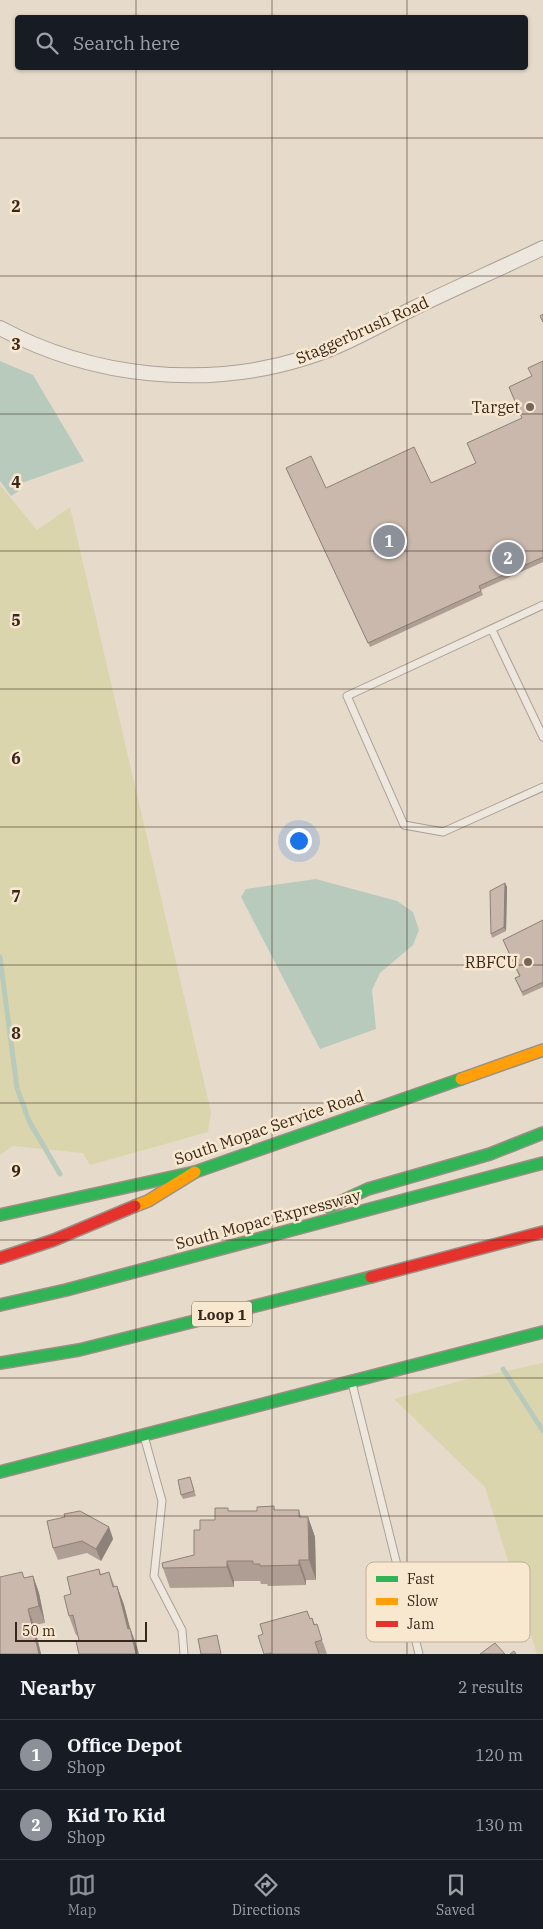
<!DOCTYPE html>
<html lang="en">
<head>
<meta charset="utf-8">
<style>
  :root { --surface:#171b24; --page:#242831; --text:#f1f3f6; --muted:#9ea1a6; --line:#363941; --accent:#8c9099 }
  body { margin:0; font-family:"IBM Plex Serif",serif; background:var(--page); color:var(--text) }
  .scale { position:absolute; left:15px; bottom:12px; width:132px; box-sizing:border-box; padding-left:5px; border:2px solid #3a271c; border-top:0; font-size:14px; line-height:18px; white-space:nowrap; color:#3a271c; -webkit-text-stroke:4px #f8e8d0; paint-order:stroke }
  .you { position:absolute; left:298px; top:840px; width:18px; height:18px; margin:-12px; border:4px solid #fff; border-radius:50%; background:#1a73e8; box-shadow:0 0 0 8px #1a73e833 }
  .badge { display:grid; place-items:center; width:32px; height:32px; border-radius:50%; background:var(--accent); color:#fff; font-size:16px; font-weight:700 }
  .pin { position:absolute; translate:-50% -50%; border:2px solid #fff; box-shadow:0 1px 5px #0006 }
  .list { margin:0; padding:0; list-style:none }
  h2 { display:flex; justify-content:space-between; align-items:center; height:65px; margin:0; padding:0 20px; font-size:21px }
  h2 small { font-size:16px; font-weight:400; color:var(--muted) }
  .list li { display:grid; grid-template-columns:32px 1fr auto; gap:15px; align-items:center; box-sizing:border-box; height:70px; padding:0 20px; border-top:1px solid var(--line) }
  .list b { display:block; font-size:19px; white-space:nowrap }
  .list p { margin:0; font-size:16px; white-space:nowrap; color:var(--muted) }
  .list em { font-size:16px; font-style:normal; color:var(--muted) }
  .icon { flex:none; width:28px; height:28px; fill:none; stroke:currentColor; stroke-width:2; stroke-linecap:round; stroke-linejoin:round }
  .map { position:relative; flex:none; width:543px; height:1654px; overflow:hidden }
  .search { position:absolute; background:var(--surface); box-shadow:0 1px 4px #0004; left:15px; right:15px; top:15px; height:55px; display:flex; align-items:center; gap:12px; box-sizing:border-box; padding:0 18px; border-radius:5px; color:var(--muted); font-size:19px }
  .sheet { height:205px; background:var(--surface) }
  nav { display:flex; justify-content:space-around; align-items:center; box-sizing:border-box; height:70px; border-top:1px solid var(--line); background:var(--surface); font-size:14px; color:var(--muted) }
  nav a { display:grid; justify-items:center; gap:2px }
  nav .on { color:var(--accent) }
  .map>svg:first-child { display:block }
</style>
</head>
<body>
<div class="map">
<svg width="543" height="1654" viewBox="0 0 543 1654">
  <rect width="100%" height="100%" fill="#e6dbcb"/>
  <path fill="#dad5ac" d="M0 485 37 530 70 507 211 1112 208 1132 90 1165 83 1153 13 1146 0 1155Z
    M543 1363V1654H537L485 1487 394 1399 460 1381Z"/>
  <path fill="#b7cabc" d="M0 361 33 375 84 461 16 485 19 491 11 496 0 481Z
    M316 879 397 901 413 912 419 930 413 945 380 973 372 990 376 1029 320 1049 241 897 246 889Z"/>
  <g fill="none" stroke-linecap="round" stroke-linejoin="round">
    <path stroke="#b7cabc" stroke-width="5" d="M0 957 17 1088 29 1121 60 1174
      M503 1369 543 1431"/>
    <defs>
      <path id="lane" d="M543 605 347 696 404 825 443 832 543 787
        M492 630 543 737
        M352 1383 419 1654
        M144 1436 162 1501 154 1576 182 1630 184 1654"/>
      <path id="street" d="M0 328C93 378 205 389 305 358 342 347 378 326 412 309 455 288 499 269 543 248"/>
      <path id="fast" d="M329 1207 368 1189 490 1154 543 1133
        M0 1215 195 1172 461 1079
        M0 1305 66 1290 543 1163
        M0 1363 79 1350 371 1277
        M0 1472 543 1332"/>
      <path id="slow" d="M461 1079 543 1050
        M135 1206 148 1201 195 1172"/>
      <path id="jam" d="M0 1258 54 1240 135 1206
        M371 1277 543 1232"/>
    </defs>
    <use href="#lane" stroke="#aba095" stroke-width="9"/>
    <use href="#street" stroke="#aba095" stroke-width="16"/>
    <use href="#fast" stroke="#9a8f85" stroke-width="14"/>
    <use href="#slow" stroke="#9a8f85" stroke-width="14"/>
    <use href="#jam" stroke="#9a8f85" stroke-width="14"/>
    <use href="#lane" stroke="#ede7de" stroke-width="7"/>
    <use href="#street" stroke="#ede7de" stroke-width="14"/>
    <use href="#fast" stroke="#30b455" stroke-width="11"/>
    <use href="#slow" stroke="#ff9f0a" stroke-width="11"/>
    <use href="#jam" stroke="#e5322d" stroke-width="11"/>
  </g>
  <path fill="#ae9e94" d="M543 361V562L481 590 483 595 370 647 286 468 326 488 431 483 476 463 522 418 509 387 532 377Z
    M505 883 507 887 506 931 492 938 491 934Z
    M543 920V987L523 996 515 978 519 976 503 940Z
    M190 1477 196 1496 183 1499 181 1495Z
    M274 1506 275 1510H299L301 1517H308L315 1537 316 1580H306V1585L268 1586 267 1584H261L260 1581H234V1587L170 1588 163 1568 194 1555 200 1530 229 1511H257Z
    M109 1527 113 1539 101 1561 87 1553 58 1560 53 1548Z
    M99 1569 101 1574 109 1572 115 1587 117 1586 124 1605 130 1628 137 1647 79 1640 77 1635H76L69 1616 71 1594Z
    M33 1576 39 1593 45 1623 34 1625 41 1654H0L24 1578Z
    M307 1611 310 1619 312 1618 324 1645 327 1654H264L263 1634Z"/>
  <path fill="#8d8178" d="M505 883 507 887 506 931 504 927Z
    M308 1517 315 1537 316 1580 309 1560Z
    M109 1527 113 1539 101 1561 96 1549Z
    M299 1560 306 1580V1585L299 1565Z
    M227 1561 234 1581V1587L227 1567Z
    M33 1576 39 1593 45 1623 39 1606Z
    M117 1586 124 1605 135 1648 128 1629Z
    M28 1609 34 1625 41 1654H39Z
    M130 1628 137 1647 139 1654H136Z"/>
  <path fill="#cab8ac" stroke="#8d8178" d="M543 314V322L540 316Z
    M543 361V557L479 586 481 591 368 643 286 468 311 456 326 488 414 447 431 483 476 463 467 443 522 418 509 387 532 376 528 368Z
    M505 883 504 927 491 934 490 891Z
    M543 920V982L522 992 515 978 520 976 503 940Z
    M190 1477 194 1491 181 1495 178 1480Z
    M274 1506V1510H299V1517H308L309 1560H299V1565L260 1566V1564H253V1561H227V1567L163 1568 162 1563 194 1555V1530H200V1520H215V1508H228V1511H257V1507Z
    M80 1511 109 1527 96 1549 82 1541 53 1548 47 1521 65 1517 64 1514Z
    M99 1569 100 1575 109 1572 113 1587 117 1586 128 1629 130 1628 136 1654H79L76 1641 79 1640 73 1615 69 1616 64 1596 71 1594 67 1577Z
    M22 1572 24 1578 33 1576 39 1606 28 1609 39 1654H0V1577Z
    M307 1611 310 1619 312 1618 314 1625 317 1624 322 1640 315 1642 319 1654H271V1653L264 1654 258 1636 263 1634 260 1624Z
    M217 1635 221 1654H201L198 1639Z
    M495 1643 505 1654H480Z
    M514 1651 516 1654H510Z"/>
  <path fill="none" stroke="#3a271c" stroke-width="1" stroke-opacity="0.55" d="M136 0V18M272 0V18M407 0V18M136 68V1654M272 68V1654M407 68V1654M0 138H543M0 276H543M0 414H543M0 551H543M0 689H543M0 827H543M0 965H543M0 1103H543M0 1240H543M0 1378H543M0 1516H543"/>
  <g fill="#766659" stroke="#f8e8d0" stroke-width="2">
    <circle cx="530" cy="407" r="5"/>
    <circle cx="528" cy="962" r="5"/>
  </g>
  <g text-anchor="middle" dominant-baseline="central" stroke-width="5" stroke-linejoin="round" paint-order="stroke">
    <rect fill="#f8e8d0" stroke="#736152" stroke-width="1" x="192" y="1301.5" width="60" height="25" rx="4"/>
    <g font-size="15" font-weight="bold" fill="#3a271c">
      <text x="222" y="1314">Loop 1</text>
    </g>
    <g font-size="16" fill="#3a271c" stroke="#f8e8d0">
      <text transform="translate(362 330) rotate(-24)">Staggerbrush Road</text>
      <text transform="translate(269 1127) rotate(-19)">South Mopac Service Road</text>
      <text transform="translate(268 1219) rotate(-15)">South Mopac Expressway</text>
    </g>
    <g font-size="16" fill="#3a271c" stroke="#f8e8d0" text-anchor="end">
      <text x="520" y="407">Target</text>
      <text x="518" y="962">RBFCU</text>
    </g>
  </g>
  <rect x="366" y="1562" width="164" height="80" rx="8" fill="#f8e8d0" stroke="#bfae9a" stroke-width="1"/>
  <rect x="376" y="1576" width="22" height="6" fill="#30b455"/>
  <rect x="376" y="1598" width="22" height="7" fill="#ff9f0a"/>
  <rect x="376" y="1621" width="22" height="6" fill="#e5322d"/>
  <g font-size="14" fill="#3a271c">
    <text x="407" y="1584">Fast</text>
    <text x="407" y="1606">Slow</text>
    <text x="407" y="1629">Jam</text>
  </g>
  <g font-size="16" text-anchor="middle" font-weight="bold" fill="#3a271c" stroke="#f8e8d0" stroke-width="5" stroke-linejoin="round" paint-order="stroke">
    <text x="16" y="212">2</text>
    <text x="16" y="350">3</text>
    <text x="16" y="488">4</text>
    <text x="16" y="626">5</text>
    <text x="16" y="764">6</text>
    <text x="16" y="902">7</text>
    <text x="16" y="1039">8</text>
    <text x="16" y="1177">9</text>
  </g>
</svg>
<div class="scale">50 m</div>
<div class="you"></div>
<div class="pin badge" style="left:389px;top:541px">1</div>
<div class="pin badge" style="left:508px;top:558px">2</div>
<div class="search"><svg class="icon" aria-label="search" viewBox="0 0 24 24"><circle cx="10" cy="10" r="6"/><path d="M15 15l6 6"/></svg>Search here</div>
</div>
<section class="sheet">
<h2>Nearby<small>2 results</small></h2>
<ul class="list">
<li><span class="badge">1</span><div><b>Office Depot</b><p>Shop</p></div><em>120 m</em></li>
<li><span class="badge">2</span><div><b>Kid To Kid</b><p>Shop</p></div><em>130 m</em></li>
</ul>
</section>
<nav>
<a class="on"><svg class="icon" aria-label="map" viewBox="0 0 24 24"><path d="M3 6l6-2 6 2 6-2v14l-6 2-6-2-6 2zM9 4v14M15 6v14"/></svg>Map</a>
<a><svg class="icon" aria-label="directions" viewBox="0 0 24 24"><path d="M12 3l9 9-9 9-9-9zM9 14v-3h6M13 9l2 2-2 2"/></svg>Directions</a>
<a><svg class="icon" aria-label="saved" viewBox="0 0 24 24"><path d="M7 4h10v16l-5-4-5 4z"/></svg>Saved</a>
</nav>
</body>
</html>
